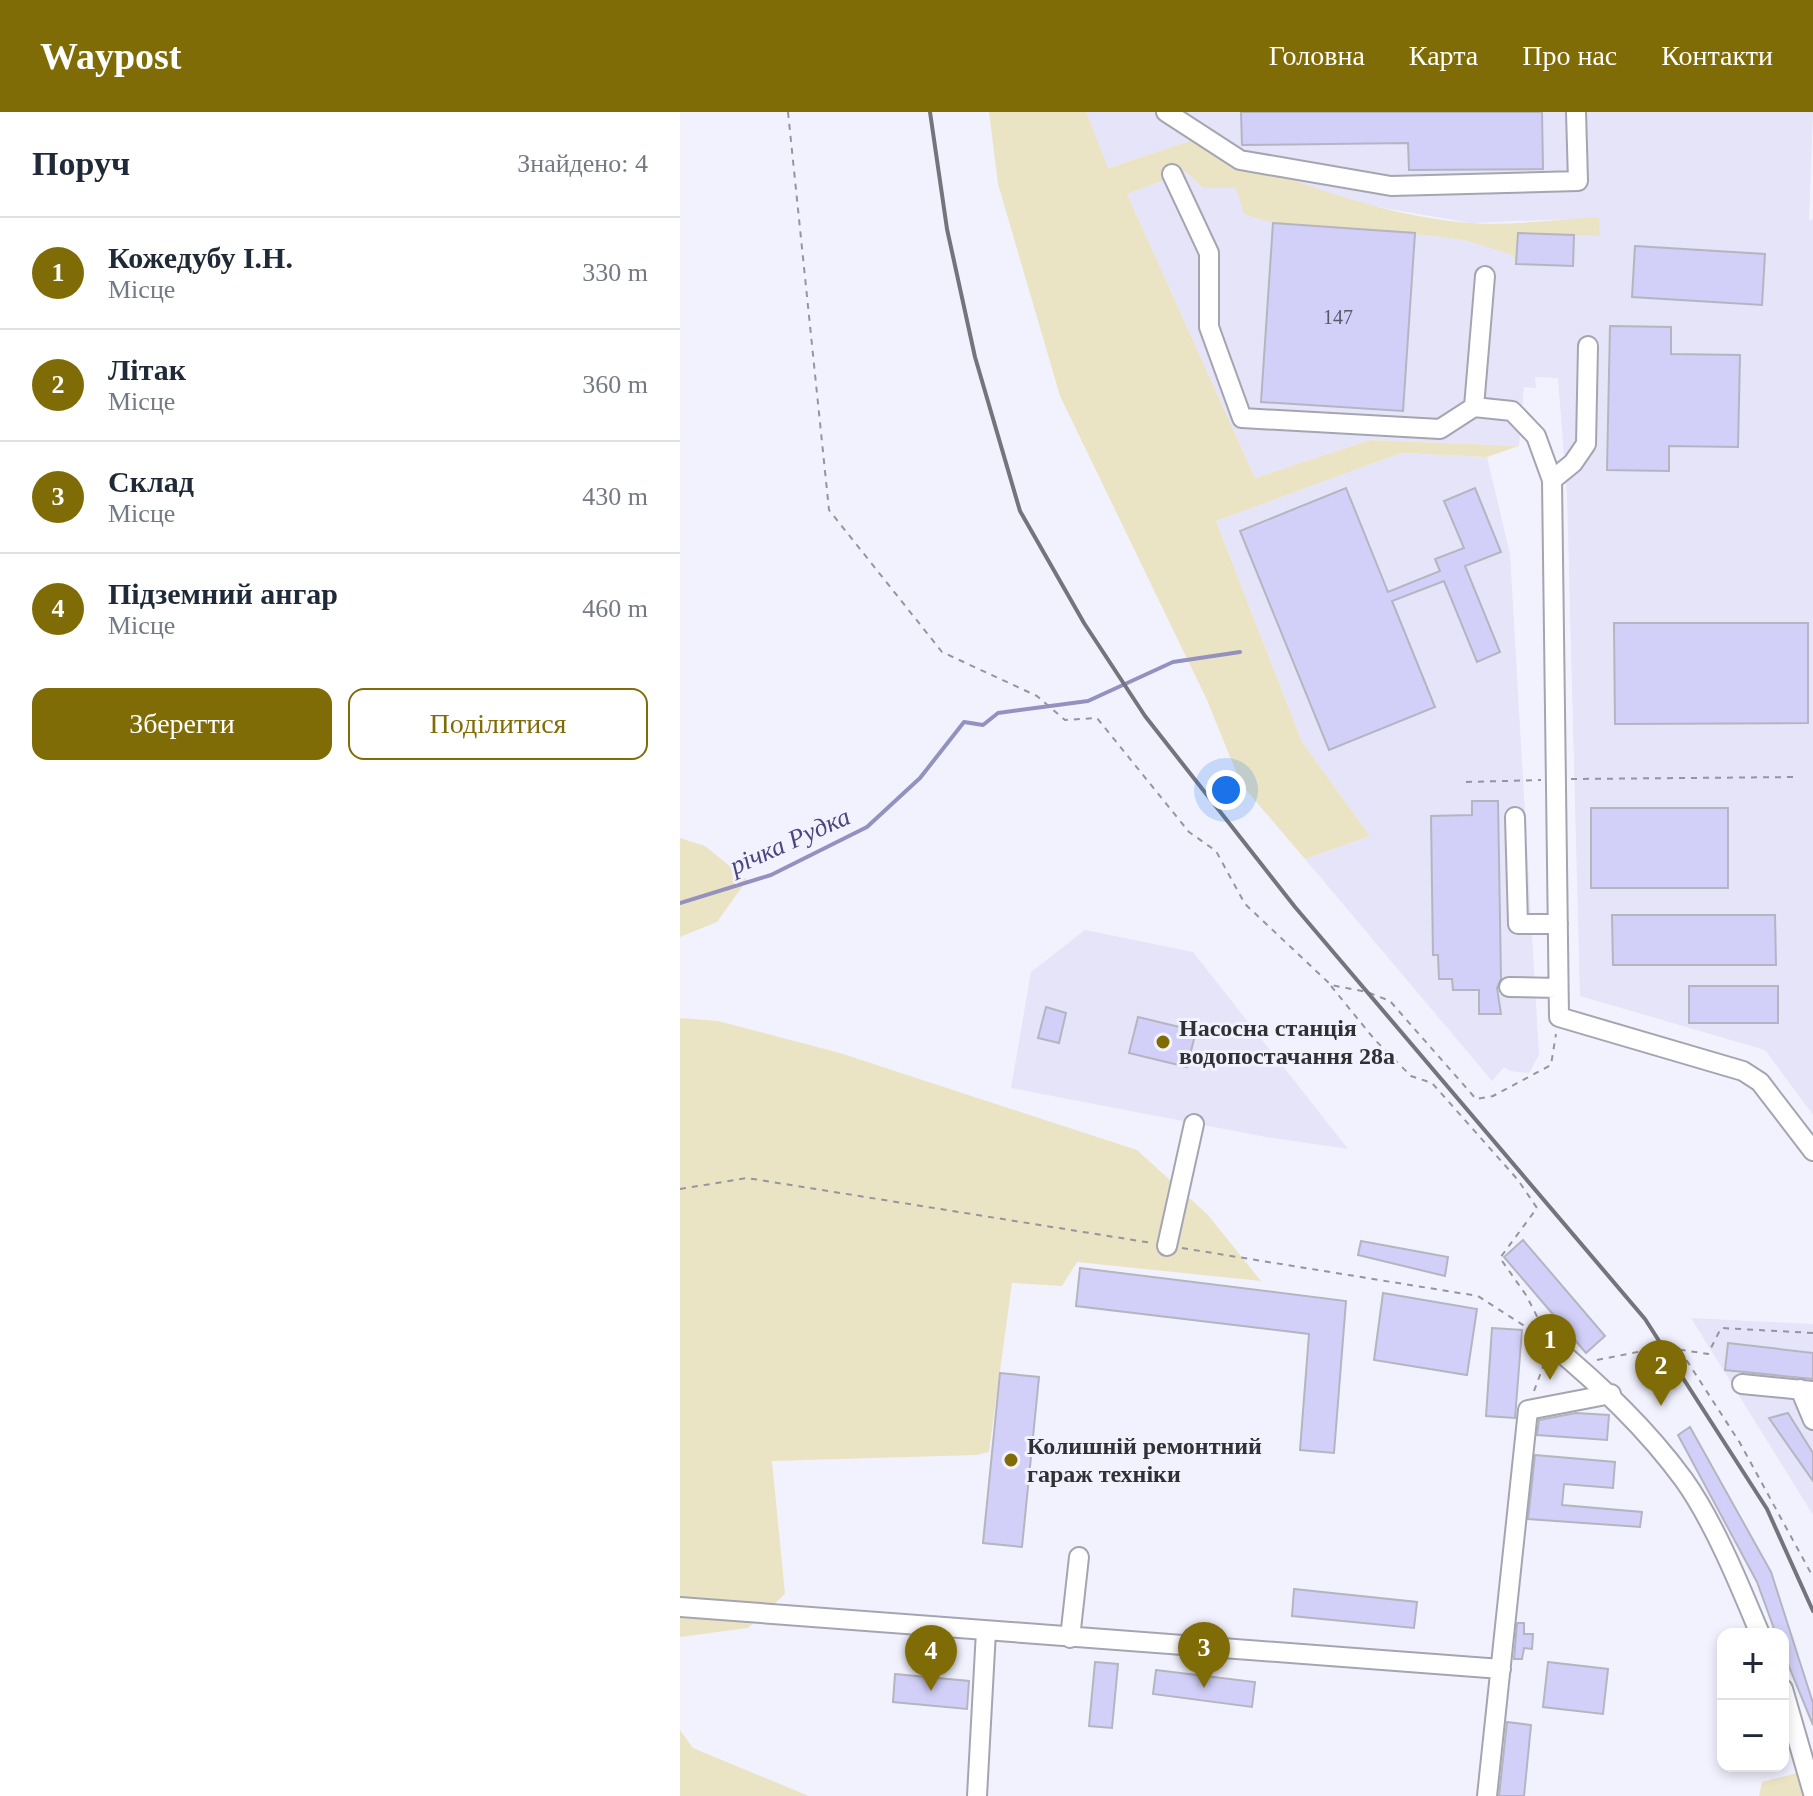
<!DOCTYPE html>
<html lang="uk">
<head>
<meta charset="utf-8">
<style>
  :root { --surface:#fff; --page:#f2f2f3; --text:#1f2937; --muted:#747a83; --line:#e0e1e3; --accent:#806c07 }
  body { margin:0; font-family:"Times New Roman",serif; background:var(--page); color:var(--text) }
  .controls { position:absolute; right:24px; bottom:24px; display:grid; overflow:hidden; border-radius:16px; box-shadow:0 4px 12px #0003 }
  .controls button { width:72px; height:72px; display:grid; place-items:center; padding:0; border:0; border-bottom:2px solid var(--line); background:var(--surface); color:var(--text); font:40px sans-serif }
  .you { position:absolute; left:546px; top:678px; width:28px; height:28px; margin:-20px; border:6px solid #fff; border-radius:50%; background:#1a73e8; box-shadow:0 0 0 12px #1a73e833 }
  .badge { display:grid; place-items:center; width:52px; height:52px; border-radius:50%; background:var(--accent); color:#fff; font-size:26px; font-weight:700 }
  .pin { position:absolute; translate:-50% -66px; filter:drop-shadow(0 2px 4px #0008) }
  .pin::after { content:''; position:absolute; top:42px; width:28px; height:24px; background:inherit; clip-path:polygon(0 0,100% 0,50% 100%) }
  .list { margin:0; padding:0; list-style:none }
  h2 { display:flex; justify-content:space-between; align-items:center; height:104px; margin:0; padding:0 32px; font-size:34px }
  h2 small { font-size:26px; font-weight:400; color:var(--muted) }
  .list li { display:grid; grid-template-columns:52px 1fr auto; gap:24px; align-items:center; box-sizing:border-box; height:112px; padding:0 32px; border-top:2px solid var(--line) }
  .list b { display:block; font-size:30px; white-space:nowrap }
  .list p { margin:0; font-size:26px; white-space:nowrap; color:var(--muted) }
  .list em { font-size:26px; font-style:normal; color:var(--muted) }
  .actions { display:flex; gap:16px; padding:24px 32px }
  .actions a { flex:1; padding:18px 0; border:2px solid var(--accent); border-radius:16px; text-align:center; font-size:28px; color:var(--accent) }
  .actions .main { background:var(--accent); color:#fff }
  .map { position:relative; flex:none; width:1133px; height:1684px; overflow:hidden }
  header { display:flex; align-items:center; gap:48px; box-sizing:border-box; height:112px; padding:0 40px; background:var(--accent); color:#fff }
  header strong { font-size:38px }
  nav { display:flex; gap:44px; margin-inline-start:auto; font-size:28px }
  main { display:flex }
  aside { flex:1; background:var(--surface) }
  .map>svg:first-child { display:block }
</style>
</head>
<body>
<header>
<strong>Waypost</strong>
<nav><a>Головна</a><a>Карта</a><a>Про нас</a><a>Контакти</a></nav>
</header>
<main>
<aside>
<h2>Поруч<small>Знайдено: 4</small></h2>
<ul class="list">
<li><span class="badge">1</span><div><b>Кожедубу І.Н.</b><p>Місце</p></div><em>330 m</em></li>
<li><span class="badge">2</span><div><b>Літак</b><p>Місце</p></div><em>360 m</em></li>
<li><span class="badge">3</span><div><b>Склад</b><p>Місце</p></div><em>430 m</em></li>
<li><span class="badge">4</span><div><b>Підземний ангар</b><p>Місце</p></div><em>460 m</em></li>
</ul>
<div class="actions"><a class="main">Зберегти</a><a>Поділитися</a></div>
</aside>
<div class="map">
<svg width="1133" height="1684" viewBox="0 0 1133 1684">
  <rect width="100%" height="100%" fill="#f2f2ff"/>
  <path fill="#e5e4f8" d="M405 0H1133L1129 109 1133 107V1003L1085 938 900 884 887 382 878 266 855 265 856 276 844 275 839 334 690 328 575 366 447 82 506 60 523 76H556L735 121 796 130 833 143 837 149 838 121 919 106 791 111 692 94 610 69 514 28 427 56Z
    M721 341 807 345 830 442 859 943 849 961 830 959 824 955 812 969 625 747 690 724 622 630 536 409Z
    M405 818 513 840 668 1037 586 1025 331 976 351 860Z
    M1011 1206 1133 1212V1403Z"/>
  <path fill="#ebe4c4" d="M309 0H406L428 56 513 28C602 65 693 103 790 111 832 114 877 107 919 105L920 124 838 121 836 152 833 143 788 129 755 124 593 111 564 102 556 76H523L506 60 447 82 575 366 690 328 839 334 807 345 721 341 536 409 622 630 690 724 625 747 561 672 527 588 380 284 318 72Z
    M0 726 25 734 67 768 37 810 0 825Z
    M0 906 38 909 160 941 457 1038 528 1103 581 1169 397 1150 382 1174 332 1171 309 1340 297 1343 92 1349 105 1482 68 1516 0 1525Z
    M0 1618 13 1636 129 1684H0Z
    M1133 1657V1684H1079L1082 1670Z"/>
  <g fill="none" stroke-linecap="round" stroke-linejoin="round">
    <path stroke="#9491c0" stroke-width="4" d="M0 791 91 763 187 715 240 666 284 610 303 613 318 601 408 589 493 550 560 540"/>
  </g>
  <path fill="#d2d0f8" stroke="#b5b5c1" stroke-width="2" d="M561 0H862L863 57 729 58 728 31 562 33Z
    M593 111 735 121 723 299 581 290Z
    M838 121 894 123 893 154 836 152Z
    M955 134 1085 142 1082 193 952 185Z
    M930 214 991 215V242L1060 243 1058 335 989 334V359L927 358Z
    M666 376 708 480 760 459 755 447 784 436 764 389 795 376 821 440 785 454 820 540 797 550 764 469 712 489 755 595 649 638 560 419Z
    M934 511H1128V611L935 612Z
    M792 689H818L821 867 817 876 821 902H799V878H773L772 867H759L758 843H753L751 704 792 703Z
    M911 696H1048V776H911Z
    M932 803H1095L1096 853H933Z
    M1009 874H1098V911H1009Z
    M366 895 386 901 379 931 358 926Z
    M458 905 516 919 507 955 449 941Z
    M843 1128 925 1224 906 1241 824 1145Z
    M681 1129 768 1145 765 1164 678 1143Z
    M400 1156 666 1189 654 1341 620 1338 629 1222 396 1194Z
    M703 1181 797 1197 787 1263 694 1248Z
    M812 1216 842 1218 835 1306 806 1304Z
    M1048 1231 1133 1241V1267L1045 1258Z
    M320 1261 359 1265 342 1435 303 1431Z
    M896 1301 929 1303 927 1328 857 1323 859 1308Z
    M1108 1301 1133 1341V1369L1089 1306Z
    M1010 1315 1091 1460 1133 1591V1613L1103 1540V1522H1096L1077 1470 998 1323Z
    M855 1343 935 1350 933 1376 884 1372 882 1393 962 1400 960 1415 848 1407Z
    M614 1477 737 1490 734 1516 612 1504Z
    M837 1511H844V1522H853L852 1537 844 1536 842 1547H834Z
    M415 1550 438 1552 432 1616 409 1614Z
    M868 1550 928 1557 923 1602 863 1595Z
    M476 1558 575 1570 572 1595 473 1582Z
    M215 1562 289 1569 287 1597 213 1590Z
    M827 1610 851 1613 844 1684H819Z"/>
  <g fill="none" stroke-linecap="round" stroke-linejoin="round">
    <defs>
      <path id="minor" d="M486 0 560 48 711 74 898 69 896 0
        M492 62 529 141V215L562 306 760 317 794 295 832 299 856 324 872 368 879 905 1063 959 1080 970 1133 1039
        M794 295 805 164
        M872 368 893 351 906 332 908 234
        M835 705 838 812H878
        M829 875 878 876
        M487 1134 514 1012
        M871 1232C920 1273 966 1316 1004 1368 1034 1410 1060 1474 1080 1522
        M1062 1272 1133 1279
        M1120 1277 1133 1308
        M0 1495 821 1557
        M390 1526 399 1445
        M1103 1577 1133 1681
        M297 1684 306 1519
        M807 1684 848 1298 931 1282"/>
    </defs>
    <use href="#minor" stroke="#a5a5b1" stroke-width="22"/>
    <path stroke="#95959e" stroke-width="2" stroke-dasharray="6 6" stroke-linecap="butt" d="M108 0 149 398 262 540 357 584 385 608 417 606 509 720 536 739 565 792 651 873 687 880 710 889 796 987 813 984 871 953 876 922
      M891 667 1119 665
      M786 670 861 668
      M651 874 695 928 731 964 752 971 838 1068 857 1096 820 1146 846 1183 863 1216
      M0 1077 67 1066 472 1131
      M502 1136 798 1184 857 1222
      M1000 1238 1060 1331 1133 1465
      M917 1248 983 1235 1028 1242 1041 1216 1133 1221
      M854 1279 866 1247"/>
    <use href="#minor" stroke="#fff" stroke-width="18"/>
    <path stroke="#74747c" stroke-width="4" d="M250 0 267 117 295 245 340 399 404 511 465 604 615 795 965 1207 1087 1397 1133 1499"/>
  </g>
  <g fill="#806c07" stroke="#f2f2ff" stroke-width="3">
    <circle cx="483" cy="930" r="8"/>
    <circle cx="331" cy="1348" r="8"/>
  </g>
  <g text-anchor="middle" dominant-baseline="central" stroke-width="6" stroke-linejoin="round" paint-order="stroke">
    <g font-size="20" fill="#585866">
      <text x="658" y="205">147</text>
    </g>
    <g font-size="24" font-weight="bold" fill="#303035" stroke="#f2f2ff" text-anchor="start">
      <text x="499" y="916">Насосна станція<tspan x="499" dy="28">водопостачання 28а</tspan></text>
      <text x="347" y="1334">Колишній ремонтний<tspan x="347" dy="28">гараж техніки</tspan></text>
    </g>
    <g font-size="26" font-style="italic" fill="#4b4480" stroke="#f2f2ff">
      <text transform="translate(110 729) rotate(-24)">річка Рудка</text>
    </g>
  </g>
</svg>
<div class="controls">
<button>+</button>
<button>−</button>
</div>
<div class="you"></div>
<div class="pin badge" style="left:870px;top:1268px">1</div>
<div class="pin badge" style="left:981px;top:1294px">2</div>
<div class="pin badge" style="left:524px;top:1576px">3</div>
<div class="pin badge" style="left:251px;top:1579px">4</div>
</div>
</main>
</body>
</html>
